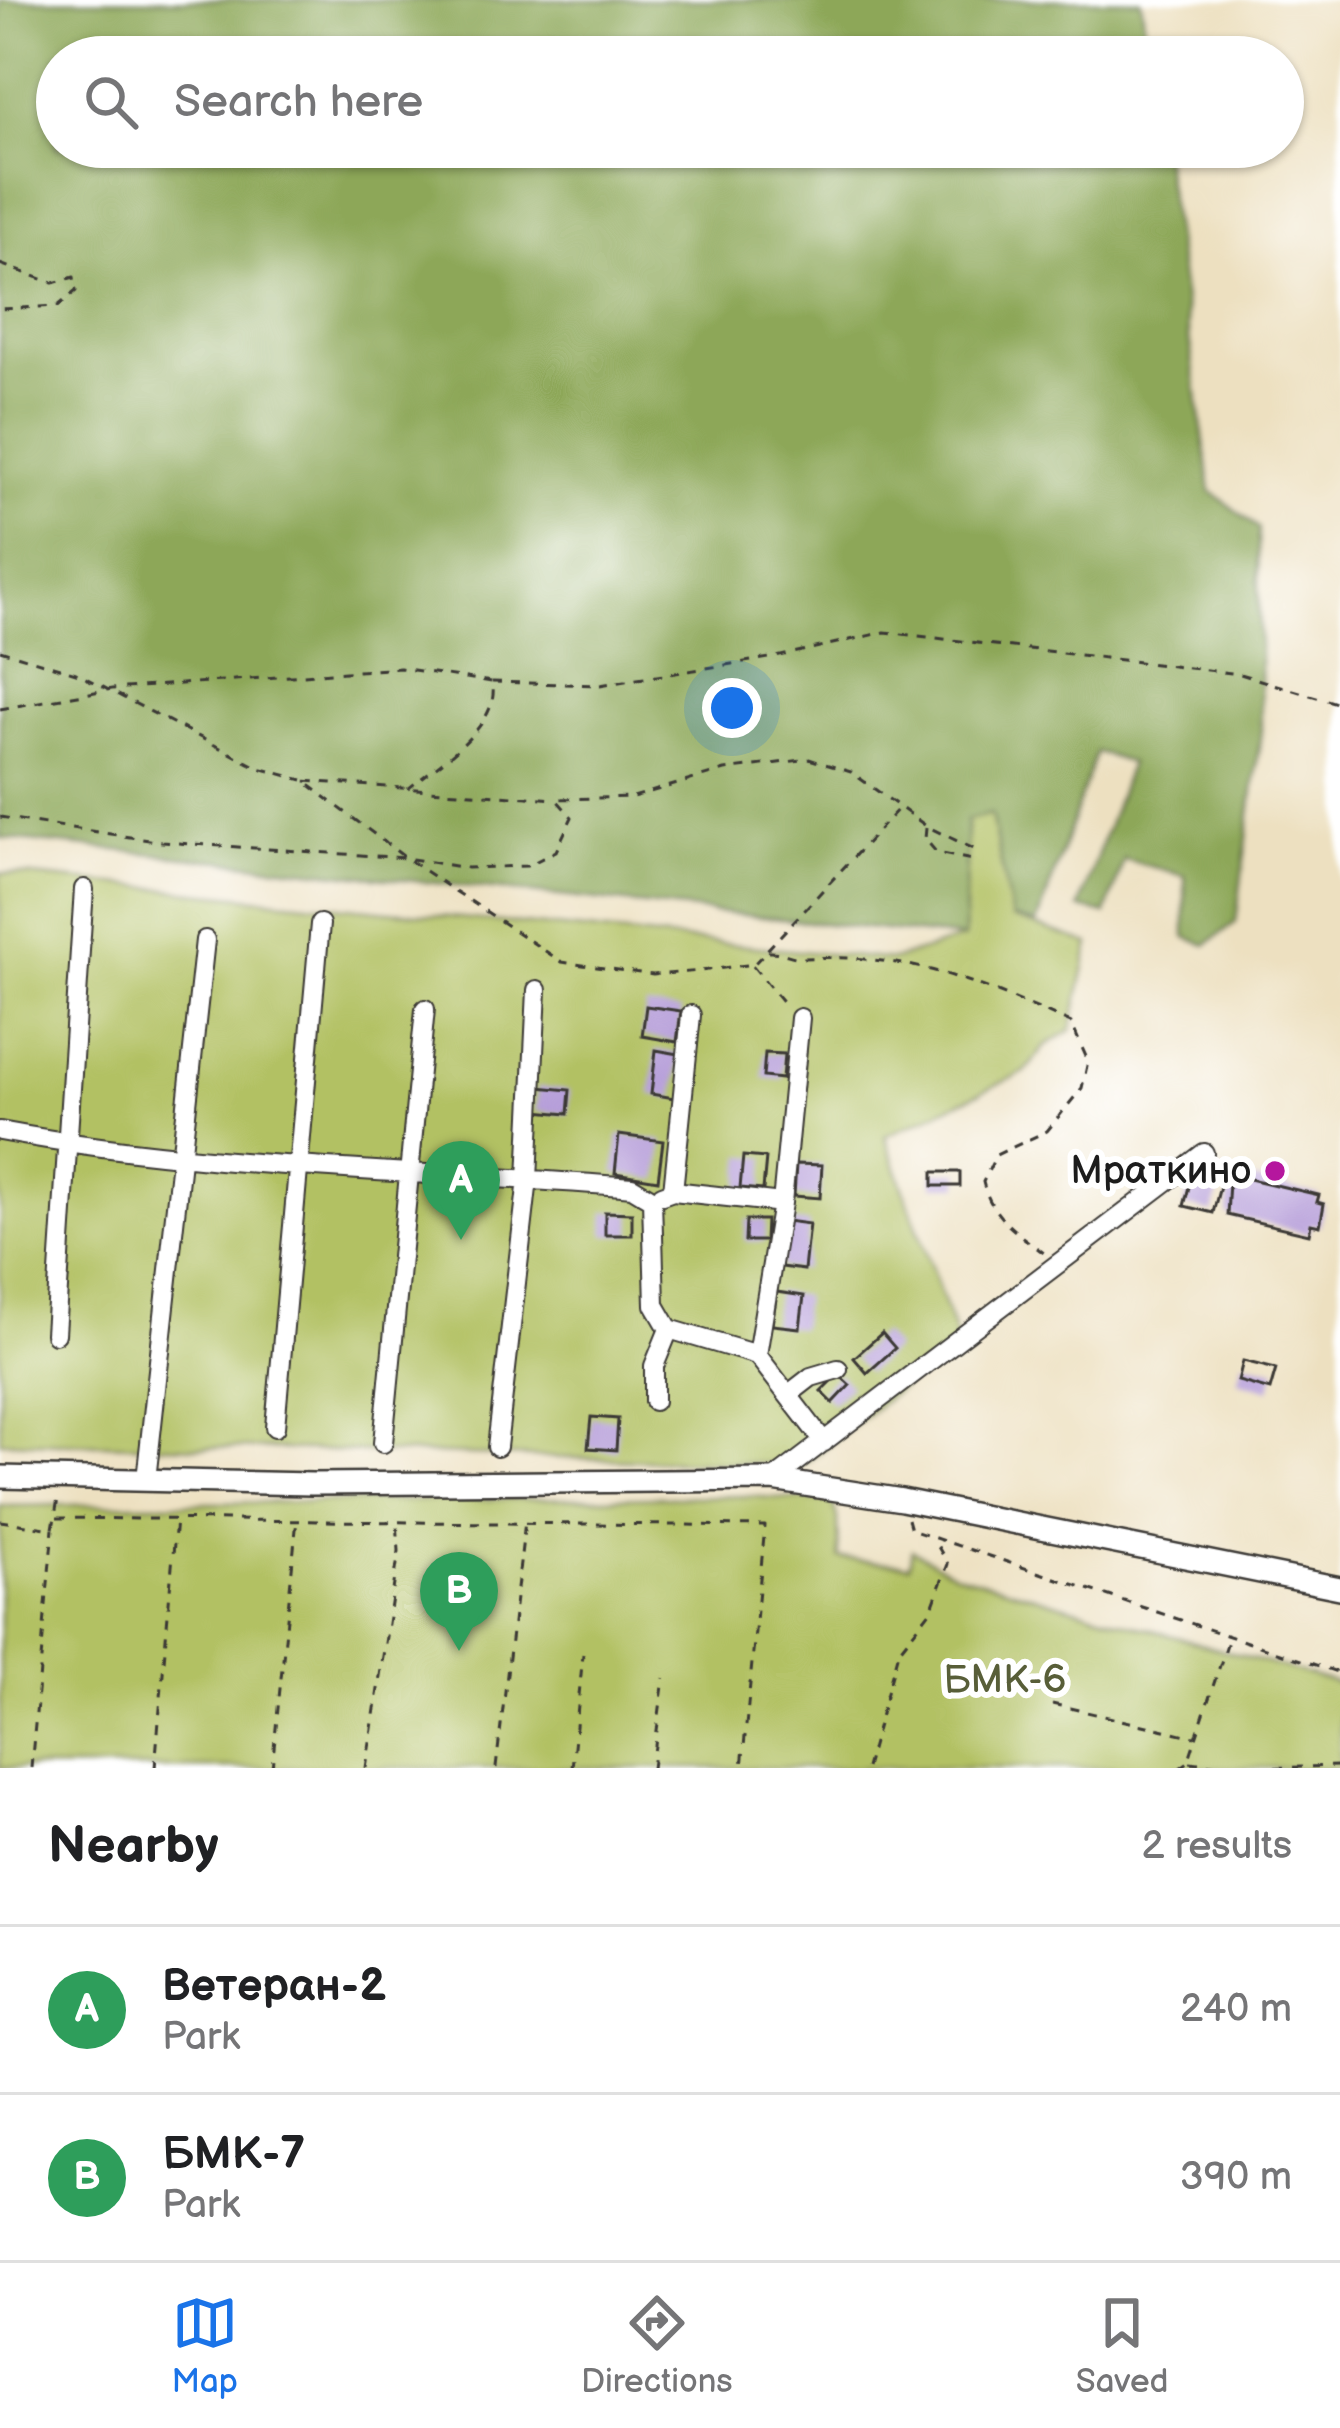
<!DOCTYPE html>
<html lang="en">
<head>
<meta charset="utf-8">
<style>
  :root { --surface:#fff; --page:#f6f6f6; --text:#202124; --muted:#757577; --line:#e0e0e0; --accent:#1a73e8 }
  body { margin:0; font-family:"Balsamiq Sans",sans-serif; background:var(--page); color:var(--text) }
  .you { position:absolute; left:732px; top:708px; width:42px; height:42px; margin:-30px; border:9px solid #fff; border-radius:50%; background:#1a73e8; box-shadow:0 0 0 18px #1a73e833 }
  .badge { display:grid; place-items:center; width:78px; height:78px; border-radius:50%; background:var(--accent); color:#fff; font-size:39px; font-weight:700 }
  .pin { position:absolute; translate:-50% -99px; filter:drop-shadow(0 3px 6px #0008) }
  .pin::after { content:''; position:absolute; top:63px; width:42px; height:36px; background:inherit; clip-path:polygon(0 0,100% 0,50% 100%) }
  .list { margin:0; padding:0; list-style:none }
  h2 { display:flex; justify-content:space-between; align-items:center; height:156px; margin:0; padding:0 48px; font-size:51px }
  h2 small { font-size:39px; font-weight:400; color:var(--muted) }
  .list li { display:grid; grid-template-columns:78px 1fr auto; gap:36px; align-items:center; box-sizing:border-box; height:168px; padding:0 48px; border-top:3px solid var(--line) }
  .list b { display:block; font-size:45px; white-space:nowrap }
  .list p { margin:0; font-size:39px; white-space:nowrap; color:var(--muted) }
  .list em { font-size:39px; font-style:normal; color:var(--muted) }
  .icon { flex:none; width:66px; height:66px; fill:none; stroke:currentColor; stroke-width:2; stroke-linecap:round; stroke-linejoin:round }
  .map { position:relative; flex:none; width:1340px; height:1768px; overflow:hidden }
  .search { position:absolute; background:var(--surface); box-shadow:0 3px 9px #0004; left:36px; right:36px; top:36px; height:132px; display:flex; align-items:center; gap:30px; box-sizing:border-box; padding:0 42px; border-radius:66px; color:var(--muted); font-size:45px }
  .sheet { height:492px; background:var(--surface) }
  nav { display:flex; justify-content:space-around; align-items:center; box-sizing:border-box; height:168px; border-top:3px solid var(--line); background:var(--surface); font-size:33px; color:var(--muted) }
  nav a { display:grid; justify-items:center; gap:6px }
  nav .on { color:var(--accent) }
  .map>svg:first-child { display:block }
</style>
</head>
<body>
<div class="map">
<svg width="1340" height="1768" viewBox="0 0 1340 1768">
  <rect width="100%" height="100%" fill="#fff"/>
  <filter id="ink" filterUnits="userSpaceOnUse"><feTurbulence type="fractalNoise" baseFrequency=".00833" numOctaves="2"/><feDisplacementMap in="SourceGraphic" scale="24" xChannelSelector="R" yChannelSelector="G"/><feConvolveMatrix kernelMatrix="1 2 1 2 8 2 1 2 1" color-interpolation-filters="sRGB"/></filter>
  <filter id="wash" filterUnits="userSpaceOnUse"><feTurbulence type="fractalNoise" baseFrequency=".004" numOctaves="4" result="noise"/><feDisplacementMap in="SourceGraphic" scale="48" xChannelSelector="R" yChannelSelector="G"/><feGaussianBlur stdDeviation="2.7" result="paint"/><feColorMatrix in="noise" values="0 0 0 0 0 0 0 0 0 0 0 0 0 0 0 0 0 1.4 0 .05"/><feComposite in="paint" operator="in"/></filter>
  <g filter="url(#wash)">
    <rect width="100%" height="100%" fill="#ede0c0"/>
    <path fill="#b2c163" stroke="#676e40" stroke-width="3" d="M991 813 1013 918 1090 944 1071 1030 1045 1046 1025 1072 885 1136 958 1343 803 1465 0 1441V873L893 960 964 938 967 820Z
      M745 1496 831 1501 838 1517 839 1558 909 1565 912 1550 954 1573 1340 1684V1768H0V1506Z"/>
    <path fill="#8da759" stroke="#54623a" stroke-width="3" d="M0 0H1141L1149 57H57V147H1162L1211 491 1258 528 1261 731 1236 922 1206 945 1185 937V876L1124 859 1106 914 1079 908 1130 763 1096 752 1037 924 1012 918 991 814 967 820 964 938 0 838Z"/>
    <g id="blocks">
      <path fill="#b69ed9" d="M646 1006 681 1011 677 1042 642 1036Z
        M656 1050 679 1054 674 1098 651 1094Z
        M765 1053 784 1054 782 1079 763 1077Z
        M538 1087 570 1090 568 1114 536 1111Z
        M619 1135 663 1141 658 1180 615 1173Z
        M743 1156 766 1158 763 1190 740 1188Z
        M796 1164 822 1165 820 1198 794 1196Z
        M1204 1166 1224 1171 1213 1213 1184 1206 1191 1179 1201 1182Z
        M933 1172H960V1186H933Z
        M1237 1176 1319 1195 1317 1202 1324 1204 1320 1226 1311 1224 1309 1234 1227 1215 1229 1182 1236 1184Z
        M605 1212 632 1213V1235H605Z
        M746 1220H766L765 1241H745Z
        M786 1221 809 1224 804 1270 781 1267Z
        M777 1292 804 1296 800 1328 772 1325Z
        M882 1333 895 1348 867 1373 854 1358Z
        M1243 1361 1276 1369 1270 1390 1238 1381Z
        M838 1374 850 1385 833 1403 821 1391Z
        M591 1417 618 1419 616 1450 588 1448Z"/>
    </g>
  </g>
  <g filter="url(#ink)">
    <use href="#blocks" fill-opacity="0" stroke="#3b3935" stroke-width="3"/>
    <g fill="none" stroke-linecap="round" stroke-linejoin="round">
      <defs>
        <path id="minor" d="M0 1131C209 1170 421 1170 632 1187L652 1199 655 1305 669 1329 757 1355 824 1442
          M673 1191 691 1015
          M662 1195 673 1191 782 1203
          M55 1334 84 889
          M757 1355 782 1203 800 1018
          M789 1394 811 1377 838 1369
          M654 1401V1366L669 1329
          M275 1427 320 924
          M383 1443 425 1009
          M497 1447 528 1179 537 990
          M146 1480 205 940
          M773 1480 1204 1153"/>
        <path id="major" d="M0 1477 312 1484 773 1480 902 1500 1340 1588"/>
      </defs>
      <use href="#minor" stroke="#3b3935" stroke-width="22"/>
      <use href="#major" stroke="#3b3935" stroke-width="26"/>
      <path stroke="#3b3935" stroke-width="3" stroke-dasharray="9 9" stroke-linecap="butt" d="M0 264 53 283 74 277 76 291 58 306 0 309
        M0 650 76 673 259 768 303 780
        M492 682 600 685 776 657 885 632 1240 674 1340 704
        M0 709 112 689 400 668 492 682C503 725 436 765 408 789
        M0 817 162 842 406 858 467 868 527 866 556 851 572 817 556 799 633 797 725 770 809 759 851 772 926 826 976 850
        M926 828 925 839 937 853 972 860
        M403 856 304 781 555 799
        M410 861 562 962 653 975 701 971 754 964 900 807
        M768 952C781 951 791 958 804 958 913 954 972 980 1071 1023L1088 1061 1082 1088 1047 1131 996 1155 983 1182C992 1218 1016 1232 1044 1253
        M753 966 785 1005
        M57 1518 765 1526 742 1768
        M908 1519 911 1530 1340 1673
        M0 1521 53 1529 58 1498
        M1052 1704 1195 1737
        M1190 1762 1250 1768
        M31 1768 53 1529
        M155 1768 176 1519
        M272 1768 297 1519
        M366 1768 399 1551 397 1520
        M496 1768 525 1521
        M572 1768 583 1654
        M652 1768 664 1678
        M866 1768 898 1652 931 1610 948 1564 934 1540
        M1180 1768 1188 1762 1229 1638
        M1257 1768 1340 1766"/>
      <use href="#minor" stroke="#fff" stroke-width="18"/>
      <use href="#major" stroke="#fff" stroke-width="21"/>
    </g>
  </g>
  <circle fill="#b5179e" stroke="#fff" stroke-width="4.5" cx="1275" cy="1171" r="12"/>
  <g text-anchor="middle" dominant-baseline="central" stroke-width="12" stroke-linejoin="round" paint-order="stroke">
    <g font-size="39" fill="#1c1c1c" stroke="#fff" text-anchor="end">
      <text x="1251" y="1171">Мраткино</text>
    </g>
    <g font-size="39" fill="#585e38" stroke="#fff">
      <text x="1005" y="1680">БМК-6</text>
    </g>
  </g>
</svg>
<div class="you"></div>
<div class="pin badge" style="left:461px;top:1240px;background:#2e9e5b">A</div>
<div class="pin badge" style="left:459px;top:1651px;background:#2e9e5b">B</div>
<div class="search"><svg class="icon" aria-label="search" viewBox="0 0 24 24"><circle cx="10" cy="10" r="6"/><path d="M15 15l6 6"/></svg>Search here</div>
</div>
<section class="sheet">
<h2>Nearby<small>2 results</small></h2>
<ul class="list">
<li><span class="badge" style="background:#2e9e5b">A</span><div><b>Ветеран-2</b><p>Park</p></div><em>240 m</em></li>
<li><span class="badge" style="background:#2e9e5b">B</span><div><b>БМК-7</b><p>Park</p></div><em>390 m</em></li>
</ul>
</section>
<nav>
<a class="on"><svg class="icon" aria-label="map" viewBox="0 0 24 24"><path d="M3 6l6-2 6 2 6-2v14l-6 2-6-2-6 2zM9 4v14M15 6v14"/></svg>Map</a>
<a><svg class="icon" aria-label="directions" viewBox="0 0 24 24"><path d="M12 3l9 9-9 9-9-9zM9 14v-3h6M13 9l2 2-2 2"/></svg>Directions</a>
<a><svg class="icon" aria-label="saved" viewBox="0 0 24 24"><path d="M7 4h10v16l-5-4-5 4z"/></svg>Saved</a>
</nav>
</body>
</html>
